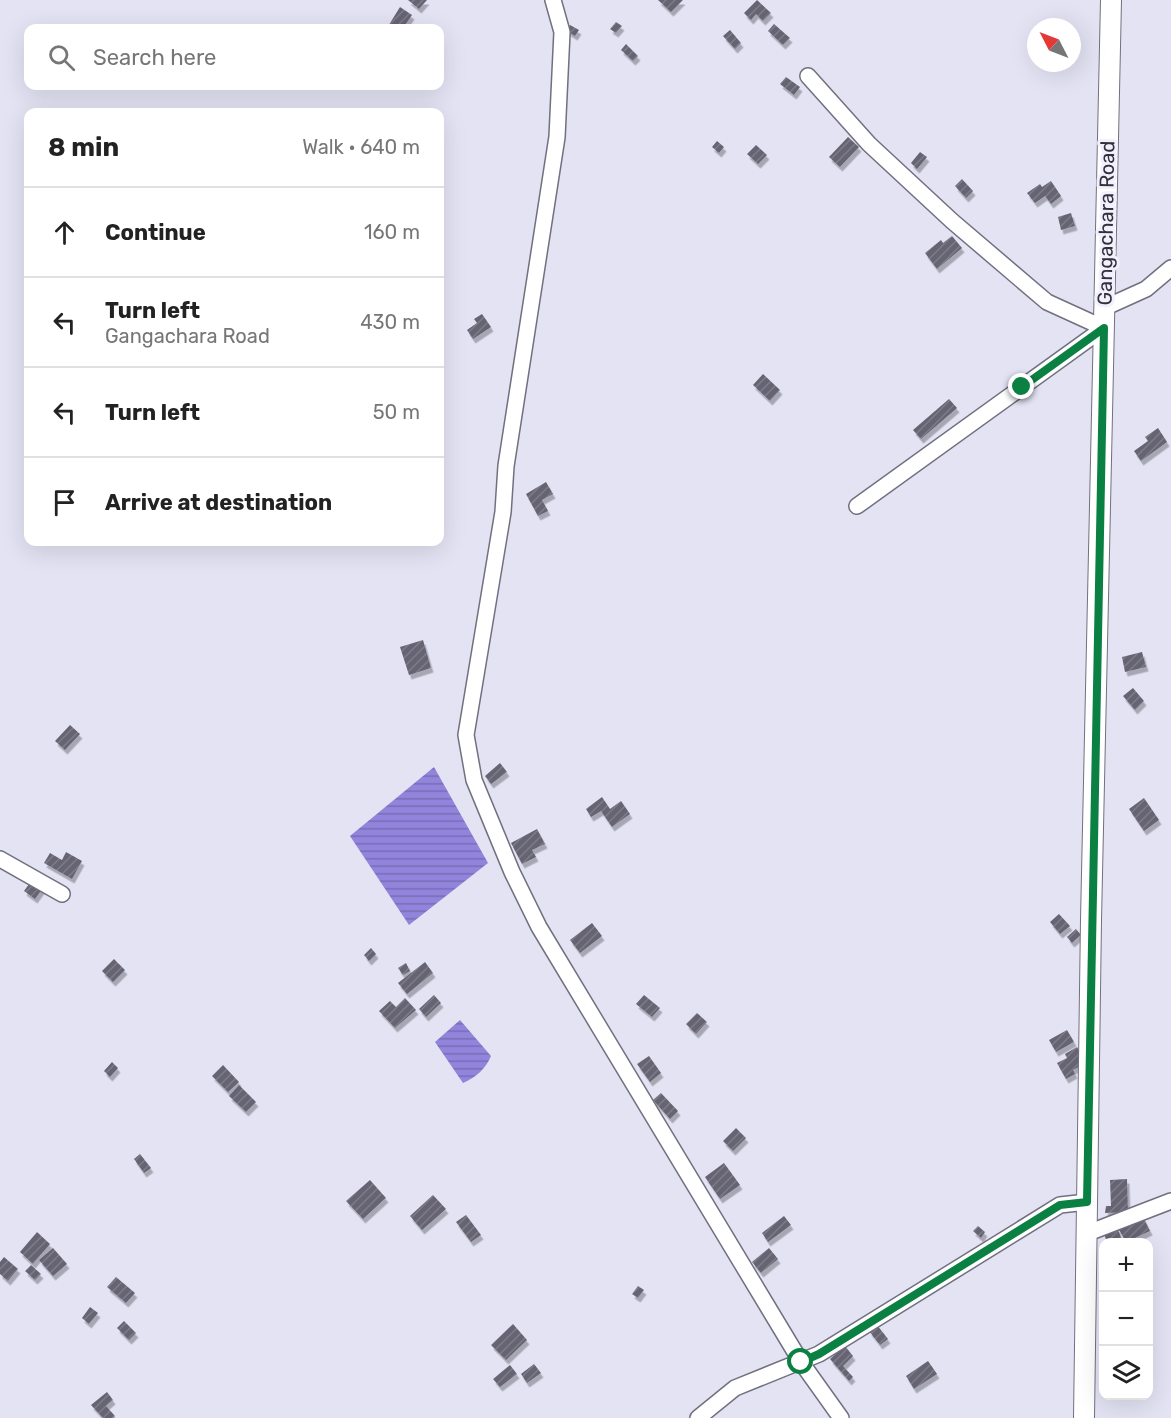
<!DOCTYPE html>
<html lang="en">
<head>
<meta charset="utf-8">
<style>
  :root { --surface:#fff; --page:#f2f2f2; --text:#222; --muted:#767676; --line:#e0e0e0 }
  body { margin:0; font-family:Rubik,sans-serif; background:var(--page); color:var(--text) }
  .controls { position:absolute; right:18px; bottom:18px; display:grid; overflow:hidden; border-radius:12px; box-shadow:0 6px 24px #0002 }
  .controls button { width:54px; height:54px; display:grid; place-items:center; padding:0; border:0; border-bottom:2px solid var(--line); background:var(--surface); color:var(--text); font:30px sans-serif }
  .compass { position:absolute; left:1027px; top:18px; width:54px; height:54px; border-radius:50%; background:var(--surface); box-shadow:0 6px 24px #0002; rotate:312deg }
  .stop { position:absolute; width:18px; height:18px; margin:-14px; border:4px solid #0b8043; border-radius:50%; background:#fff }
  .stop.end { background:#0b8043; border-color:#fff; box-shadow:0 2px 6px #0008 }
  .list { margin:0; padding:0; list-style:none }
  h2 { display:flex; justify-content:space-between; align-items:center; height:78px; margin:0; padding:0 24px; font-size:26px }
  h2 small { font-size:20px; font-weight:400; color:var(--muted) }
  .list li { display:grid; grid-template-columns:39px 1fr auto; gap:18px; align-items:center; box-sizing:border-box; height:90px; padding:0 24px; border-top:2px solid var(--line) }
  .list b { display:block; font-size:22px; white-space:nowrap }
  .list p { margin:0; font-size:20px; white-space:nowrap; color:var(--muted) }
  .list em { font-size:20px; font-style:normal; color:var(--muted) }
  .icon { flex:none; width:33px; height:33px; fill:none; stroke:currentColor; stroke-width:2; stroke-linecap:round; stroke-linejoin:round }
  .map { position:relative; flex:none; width:1171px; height:1418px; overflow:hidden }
  .search { position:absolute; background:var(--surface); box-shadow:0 6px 24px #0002; left:24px; top:24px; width:420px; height:66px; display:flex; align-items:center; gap:15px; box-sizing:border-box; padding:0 21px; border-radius:12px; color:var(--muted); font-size:22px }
  .panel { position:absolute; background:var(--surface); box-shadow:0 6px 24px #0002; left:24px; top:108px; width:420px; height:438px; border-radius:12px }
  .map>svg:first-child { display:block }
</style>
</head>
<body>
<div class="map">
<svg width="1171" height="1418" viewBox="0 0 1171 1418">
  <defs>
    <pattern id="water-rules" width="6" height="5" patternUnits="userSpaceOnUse" patternTransform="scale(1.5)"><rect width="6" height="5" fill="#9284dc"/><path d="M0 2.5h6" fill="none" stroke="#786db3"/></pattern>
    <pattern id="building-hatch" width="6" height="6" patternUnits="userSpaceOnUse" patternTransform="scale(1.5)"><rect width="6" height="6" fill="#666473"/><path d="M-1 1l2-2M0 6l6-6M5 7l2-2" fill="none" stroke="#7d7b87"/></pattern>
    <filter id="shadow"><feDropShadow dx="2.5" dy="4.5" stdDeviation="0" flood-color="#0004"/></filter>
  </defs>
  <rect width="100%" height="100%" fill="#e4e3f4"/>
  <path fill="url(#water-rules)" d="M434 767 488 863 409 925 350 836Z
    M460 1020 491 1056C485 1070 476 1077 463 1083L435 1042Z"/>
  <path fill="url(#building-hatch)" filter="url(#shadow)" d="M408 0H427L419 9Z
    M658 0H683L671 12Z
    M757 0 771 13 763 21 756 14 751 20 744 13Z
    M400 7 412 15 403 28H387Z
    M616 22 622 26 616 33 610 29Z
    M774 24 790 38 783 45 768 31Z
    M570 25 579 30 575 36 567 31Z
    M730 30 741 43 735 49 723 36Z
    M626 44 638 56 633 61 621 50Z
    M786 77 800 87 794 95 780 84Z
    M848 137 859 147 840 167 829 157Z
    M717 141 724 147 719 153 712 147Z
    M756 145 767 155 758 164 747 154Z
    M920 152 927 157 917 169 911 163Z
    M962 179 973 191 966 198 955 186Z
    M1051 181 1061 196 1051 204 1045 196 1035 203 1027 193 1040 184 1042 187Z
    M1071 213 1075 226 1061 230 1058 217Z
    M952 236 962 248 937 269 925 253 941 240 943 243Z
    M482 314 491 327 473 339 467 330 477 323 474 319Z
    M763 374 780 390 770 401 753 385Z
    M949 399 957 408 921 439 913 430Z
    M1158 428 1167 442 1141 461 1134 451 1148 441 1145 437Z
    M546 482 553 494 542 500 548 511 538 516 526 494Z
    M423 640 431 668 409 675 400 647Z
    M1142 652 1146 667 1125 672 1122 657Z
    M1133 688 1144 701 1135 710 1123 696Z
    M70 725 80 734 65 750 55 741Z
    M500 763 507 772 491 784 485 776Z
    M602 797 610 809 621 801 630 814 612 827 601 811 591 817 586 809Z
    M1144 798 1159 820 1144 831 1129 809Z
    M537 829 545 844 532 850 536 857 522 864 511 843Z
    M66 852 82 861 72 879 44 863 50 853 62 860Z
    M32 880 43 888 35 899 24 891Z
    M1059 914 1070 926 1060 934 1050 922Z
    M592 923 602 936 580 953 570 940Z
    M1076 929 1081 935 1072 943 1067 937Z
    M371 948 376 954 369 961 364 955Z
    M114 959 125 970 113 982 102 971Z
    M425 962 433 973 407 994 398 983Z
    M406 963 410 971 403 975 398 968Z
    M434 995 441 1003 426 1017 419 1009Z
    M644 995 660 1008 652 1017 636 1004Z
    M405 998 416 1010 395 1028 379 1011 390 1001 396 1007Z
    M697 1013 707 1022 696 1034 686 1024Z
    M1067 1030 1074 1042 1056 1052 1049 1040Z
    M1077 1047 1086 1063 1073 1070 1075 1074 1066 1079 1057 1063 1067 1058 1065 1054Z
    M649 1056 661 1073 650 1082 637 1064Z
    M112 1062 118 1068 110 1077 104 1071Z
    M223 1065 239 1082 228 1092 212 1076Z
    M239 1085 256 1102 246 1112 229 1096Z
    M661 1093 678 1111 670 1119 653 1100Z
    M736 1128 746 1138 733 1151 723 1141Z
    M140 1154 151 1168 144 1173 134 1159Z
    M724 1163 740 1185 720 1199 705 1177Z
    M1127 1179 1128 1212 1105 1213 1106 1206H1111L1110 1180Z
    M370 1180 386 1198 363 1219 346 1201Z
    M433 1195 446 1209 422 1230 410 1216Z
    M466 1215 481 1235 471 1242 456 1222Z
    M1142 1215 1150 1231 1126 1242 1118 1228Z
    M784 1216 791 1225 768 1242 762 1233Z
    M978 1226 985 1232 981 1238 973 1231Z
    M1117 1227 1122 1240 1107 1242 1103 1231Z
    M37 1232 50 1244 33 1264 20 1252Z
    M53 1248 67 1264 53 1276 39 1260Z
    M769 1248 778 1259 761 1273 752 1262Z
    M4 1257 18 1269 8 1281 0 1274V1262Z
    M31 1265 41 1274 35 1280 25 1271Z
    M116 1277 135 1293 126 1303 107 1287Z
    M638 1286 644 1290 638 1298 632 1294Z
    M90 1307 98 1313 89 1324 82 1318Z
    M124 1321 136 1333 129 1340 117 1328Z
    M513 1324 527 1340 506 1360 491 1345Z
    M877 1325 888 1339 880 1345 869 1331Z
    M845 1346 853 1356 843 1366 853 1377 849 1381 830 1359Z
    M928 1361 937 1374 914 1389 906 1376Z
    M534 1364 541 1373 527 1383 521 1374Z
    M510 1365 517 1374 500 1387 493 1379Z
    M107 1392 113 1400 106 1406 115 1416 113 1418H103L91 1405Z"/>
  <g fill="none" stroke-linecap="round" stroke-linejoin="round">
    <defs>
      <path id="minor" d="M553 0 562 32 557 137 506 466 503 512 466 735 474 780 512 872 539 927 801 1362 841 1418
        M808 76 869 144 952 221 1047 302 1104 328 857 506
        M1104 308 1146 289 1171 268
        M0 859 62 894
        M1088 1233 1171 1201
        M698 1418 735 1388 819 1354 1060 1205 1087 1202"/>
      <path id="major" d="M1084 1418 1091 920 1111 0"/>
    </defs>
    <use href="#minor" stroke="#71707f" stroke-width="18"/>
    <use href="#major" stroke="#71707f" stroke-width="22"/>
    <use href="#minor" stroke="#fff" stroke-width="15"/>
    <use href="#major" stroke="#fff" stroke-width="20"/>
  </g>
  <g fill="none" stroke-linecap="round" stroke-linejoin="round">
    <path stroke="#0b8043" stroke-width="8" d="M801 1362 819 1354 1060 1205 1087 1202 1104 328 1022 387"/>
  </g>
  <g text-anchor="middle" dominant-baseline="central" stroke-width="6" stroke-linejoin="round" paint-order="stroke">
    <g font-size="20" fill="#323138" stroke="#f2f0fe">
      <text transform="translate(1106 223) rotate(-89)">Gangachara Road</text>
    </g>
  </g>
</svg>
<div class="controls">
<button>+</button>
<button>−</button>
<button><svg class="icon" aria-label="layers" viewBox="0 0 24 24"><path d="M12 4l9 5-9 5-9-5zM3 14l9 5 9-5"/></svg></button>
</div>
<svg class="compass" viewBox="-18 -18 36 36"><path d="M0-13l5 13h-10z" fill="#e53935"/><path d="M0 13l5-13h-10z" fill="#767676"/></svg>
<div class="stop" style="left:801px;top:1362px"></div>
<div class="stop end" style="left:1022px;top:387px"></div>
<div class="search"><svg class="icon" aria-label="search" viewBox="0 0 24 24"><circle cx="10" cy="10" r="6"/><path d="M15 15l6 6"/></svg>Search here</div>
<section class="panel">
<h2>8 min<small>Walk · 640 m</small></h2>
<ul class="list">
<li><svg class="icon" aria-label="ahead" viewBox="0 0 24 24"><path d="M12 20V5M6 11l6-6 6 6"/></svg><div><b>Continue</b></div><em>160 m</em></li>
<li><svg class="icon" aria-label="left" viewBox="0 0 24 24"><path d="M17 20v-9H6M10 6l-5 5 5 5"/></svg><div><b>Turn left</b><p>Gangachara Road</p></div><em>430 m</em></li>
<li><svg class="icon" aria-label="left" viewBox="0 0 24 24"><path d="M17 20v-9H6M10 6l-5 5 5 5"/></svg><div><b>Turn left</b></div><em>50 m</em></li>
<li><svg class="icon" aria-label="arrive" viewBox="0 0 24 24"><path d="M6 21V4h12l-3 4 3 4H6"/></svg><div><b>Arrive at destination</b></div></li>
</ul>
</section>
</div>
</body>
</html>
